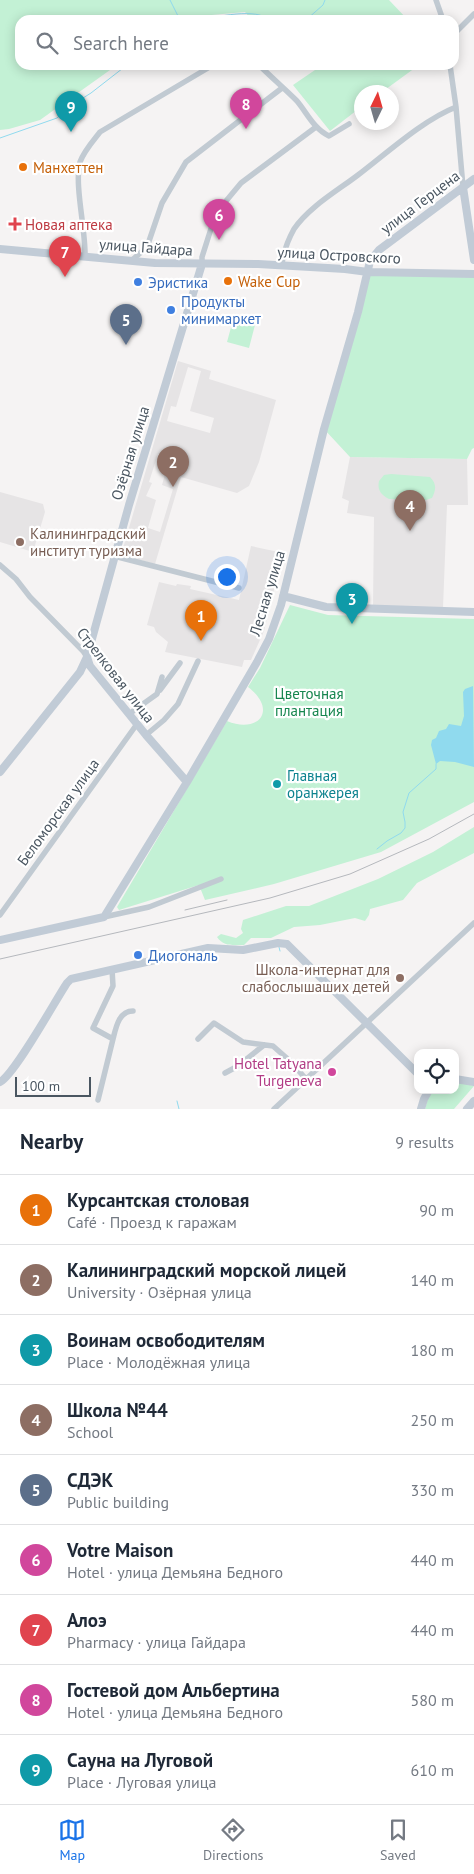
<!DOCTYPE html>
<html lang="en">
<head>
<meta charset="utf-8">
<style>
  :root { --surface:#fff; --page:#f6f6f7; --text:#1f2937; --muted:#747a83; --line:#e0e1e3; --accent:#1a73e8 }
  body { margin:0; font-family:"PT Sans",sans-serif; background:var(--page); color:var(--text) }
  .controls { position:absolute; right:15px; bottom:15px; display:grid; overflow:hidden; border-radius:10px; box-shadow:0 2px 12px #0003 }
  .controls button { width:45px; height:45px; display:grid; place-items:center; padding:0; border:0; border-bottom:1px solid var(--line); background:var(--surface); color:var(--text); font:25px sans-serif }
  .compass { position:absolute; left:354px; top:85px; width:45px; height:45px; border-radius:50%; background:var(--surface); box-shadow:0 2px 12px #0003; rotate:5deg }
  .scale { position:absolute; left:15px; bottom:12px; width:76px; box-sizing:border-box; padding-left:5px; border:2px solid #4a5661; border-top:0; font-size:14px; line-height:18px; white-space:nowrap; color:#4a5661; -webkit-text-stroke:4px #fff; paint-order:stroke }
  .you { position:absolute; left:226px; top:576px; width:18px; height:18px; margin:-12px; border:4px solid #fff; border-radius:50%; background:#1a73e8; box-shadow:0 0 0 8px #1a73e833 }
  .badge { display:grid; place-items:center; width:32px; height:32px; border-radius:50%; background:var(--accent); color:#fff; font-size:16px; font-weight:700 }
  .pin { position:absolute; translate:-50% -41px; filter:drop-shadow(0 1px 2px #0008) }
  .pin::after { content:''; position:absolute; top:26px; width:18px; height:15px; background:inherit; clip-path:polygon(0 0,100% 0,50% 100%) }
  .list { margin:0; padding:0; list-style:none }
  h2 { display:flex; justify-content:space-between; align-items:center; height:65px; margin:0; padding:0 20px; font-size:21px }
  h2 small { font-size:16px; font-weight:400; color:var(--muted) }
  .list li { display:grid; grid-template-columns:32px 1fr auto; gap:15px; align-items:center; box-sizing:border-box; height:70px; padding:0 20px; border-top:1px solid var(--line) }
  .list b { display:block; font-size:19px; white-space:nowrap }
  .list p { margin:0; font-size:16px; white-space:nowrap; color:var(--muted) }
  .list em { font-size:16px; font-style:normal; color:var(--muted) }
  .icon { flex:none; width:28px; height:28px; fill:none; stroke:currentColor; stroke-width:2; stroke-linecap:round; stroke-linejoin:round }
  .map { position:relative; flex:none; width:474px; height:1109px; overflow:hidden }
  .search { position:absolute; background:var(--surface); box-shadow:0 2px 12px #0003; left:15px; right:15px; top:15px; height:55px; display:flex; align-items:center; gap:12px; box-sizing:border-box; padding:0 18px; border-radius:15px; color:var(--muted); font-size:19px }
  .sheet { height:695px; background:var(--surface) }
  nav { display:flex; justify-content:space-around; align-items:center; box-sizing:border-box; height:70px; border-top:1px solid var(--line); background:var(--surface); font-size:14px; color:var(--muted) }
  nav a { display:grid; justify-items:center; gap:2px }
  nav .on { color:var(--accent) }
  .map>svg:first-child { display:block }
</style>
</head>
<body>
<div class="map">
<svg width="474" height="1109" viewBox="0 0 474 1109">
  <rect width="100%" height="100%" fill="#f5f3f3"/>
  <path fill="#e6e4e5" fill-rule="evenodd" d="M178 361 211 371 209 379 276 400 259 462 249 486 237 493 181 477 155 564 121 555ZM188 367 201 371 190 411 214 418 210 433 167 421 171 406 176 407ZM158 454 170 457 162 485 173 489 160 532 148 528 156 500 146 496 152 483 149 482Z
    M350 457 467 459 468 505H447L443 608 373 606 374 517 347 513 349 501 342 498Z
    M0 492 43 504 45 512 33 552 0 542Z
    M251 546 283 553 264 631 251 660H244L242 667 165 652 168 642 156 632 154 627 147 625 159 582 176 586 177 584 191 586 190 589 239 600Z"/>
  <path fill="#c3f1d5" d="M0 0H389L408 20H259L254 17 251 19 245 12 189 17 184 20H20V65H117L40 120 9 129 0 130Z
    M313 65H419L382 92H362L361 107 330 131 293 85 315 70Z
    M368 272 474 274V448L472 449 467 459 350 457 324 429Z
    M233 320 255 325 249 348 227 342Z
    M391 474 430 477C437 484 436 490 432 498L426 500 389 499C381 495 377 490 379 481L384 475Z
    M290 605 328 615 474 619V802L381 852 274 884 205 900 199 885 119 910 117 907 227 721C257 734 279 711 248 687L260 668Z
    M474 827V853L417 883 403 900 370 909 369 915 365 921 355 918 320 925 294 927 271 938H251L244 945C233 945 224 947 217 937L221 934 236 938 243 933 241 929 243 920 286 906H309L378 879 433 852Z
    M455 1081 474 1086 454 1109H425L428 1098 433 1090H455Z"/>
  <path fill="#90daee" d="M473 686 474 767 455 762 440 761 436 764 431 745 432 740 436 738 439 731 446 729 449 724 461 726 464 716 463 692 465 689Z"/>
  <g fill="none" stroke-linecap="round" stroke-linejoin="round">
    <path stroke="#90daee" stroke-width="1" d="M170 0 180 20
      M200 20C216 17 257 7 269 20
      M306 20 323 5 325 0
      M0 138 57 118 72 105 91 93 127 65
      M377 849 387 841 401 833 405 828V822L403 812 409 793 436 769V764
      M279 947 280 951
      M177 1101 179 1109"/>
    <path stroke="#c1cad2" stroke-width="5.5" d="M436 0 443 20
      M454 34 474 14
      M259 65C271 77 285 89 297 101 307 113 314 129 329 136L349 124
      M450 65 456 107 463 187
      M85 257C86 230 74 185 80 162 84 151 93 141 100 132L213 65
      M131 261 147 247 162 203 186 162 282 88
      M202 264V257L216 213 241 183 316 127
      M282 265C283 253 288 240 294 229 309 207 337 191 358 175 387 153 423 120 456 107
      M114 556 239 588
      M0 565 16 579 30 597 83 651 87 657
      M160 690 180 663
      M129 714 157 694 162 677
      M146 735 164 720 178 704 198 661
      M0 915 137 724
      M104 917 149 907 221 879
      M113 1039C116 1027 119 1011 133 1011
      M198 1039 214 1023 243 1042 273 1046 290 1061 306 1079
      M225 1073 238 1066 264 1045
      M98 1100 113 1039 93 1028 113 986 112 969
      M274 1109 474 923"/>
    <path stroke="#c1cbd6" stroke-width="8" d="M463 187 474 260
      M0 249 155 263 258 264 345 269 368 272 474 274
      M283 596 326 607 474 612
      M87 657 90 666 146 735 187 782
      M0 772 80 672 87 657 129 505 202 264
      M0 940 104 917 187 782 257 662 269 639 281 605 324 429 358 312 370 261 379 250 474 179
      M455 1079 474 1082
      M0 1082C15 1074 55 1001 67 983L71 979 208 948 243 950 278 943 287 944 418 1074
      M421 1109 424 1099 429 1090
      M467 1109 474 1101"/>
    <path stroke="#b5b8bd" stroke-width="1" d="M185 910 227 900
      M0 959 270 898 350 874 429 839 474 814"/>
  </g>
  <g fill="#e8710a" stroke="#fff" stroke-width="2">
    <circle cx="23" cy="167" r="5"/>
    <circle cx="228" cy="281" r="5"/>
  </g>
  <path fill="#e0444e" stroke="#fff" stroke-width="2" d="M12.5 216.5h5v5h5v5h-5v5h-5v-5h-5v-5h5z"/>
  <g fill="#3f7fe0" stroke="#fff" stroke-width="2">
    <circle cx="138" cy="282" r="5"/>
    <circle cx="171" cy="310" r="5"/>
    <circle cx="138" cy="955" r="5"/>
  </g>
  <g fill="#8d6e63" stroke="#fff" stroke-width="2">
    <circle cx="20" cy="542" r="5"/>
    <circle cx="400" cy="978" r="5"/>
  </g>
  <circle fill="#0f9aa8" stroke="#fff" stroke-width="2" cx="277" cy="784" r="5"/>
  <circle fill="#d1479c" stroke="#fff" stroke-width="2" cx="332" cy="1072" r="5"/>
  <g text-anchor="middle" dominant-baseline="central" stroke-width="4.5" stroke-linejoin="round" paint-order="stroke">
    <g font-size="15" fill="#c56008" stroke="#fff" text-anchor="start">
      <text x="33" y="167">Манхеттен</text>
      <text x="238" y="281">Wake Cup</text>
    </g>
    <g font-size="15" fill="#4a5661" stroke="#fff">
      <text transform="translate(420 202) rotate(-37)">улица Герцена</text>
      <text transform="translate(146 247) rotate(4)">улица Гайдара</text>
      <text transform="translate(339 255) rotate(3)">улица Островского</text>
      <text transform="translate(130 453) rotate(-73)">Озёрная улица</text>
      <text transform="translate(267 593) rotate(-73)">Лесная улица</text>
      <text transform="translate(116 675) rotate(52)">Стрелковая улица</text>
      <text transform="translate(58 812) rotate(-54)">Беломорская улица</text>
    </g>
    <g font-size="15" fill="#be3a42" stroke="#fff" text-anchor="start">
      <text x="25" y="224">Новая аптека</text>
    </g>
    <g font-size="15" fill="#366cbe" stroke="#fff" text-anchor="start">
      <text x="148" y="282">Эристика</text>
      <text x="181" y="301">Продукты<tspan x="181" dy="17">минимаркет</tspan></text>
      <text x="148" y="955">Диогональ</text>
    </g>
    <g font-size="15" fill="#785e54" stroke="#fff" text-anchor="start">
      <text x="30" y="533">Калининградский<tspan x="30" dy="17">институт туризма</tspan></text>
      <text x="390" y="969" text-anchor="end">Школа-интернат для<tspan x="390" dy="17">слабослышаших детей</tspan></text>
    </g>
    <g font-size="15" fill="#17864f" stroke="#fff">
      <text x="309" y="693">Цветочная<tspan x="309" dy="17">плантация</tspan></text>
    </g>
    <g font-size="15" fill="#0d838f" stroke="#fff" text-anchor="start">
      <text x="287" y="775">Главная<tspan x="287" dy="17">оранжерея</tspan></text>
    </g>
    <g font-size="15" fill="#b23c85" stroke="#fff" text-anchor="end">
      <text x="322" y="1063">Hotel Tatyana<tspan x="322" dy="17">Turgeneva</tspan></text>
    </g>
  </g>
</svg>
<div class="controls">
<button><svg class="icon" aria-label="locate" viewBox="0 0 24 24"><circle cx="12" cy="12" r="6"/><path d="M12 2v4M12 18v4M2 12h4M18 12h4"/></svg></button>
</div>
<svg class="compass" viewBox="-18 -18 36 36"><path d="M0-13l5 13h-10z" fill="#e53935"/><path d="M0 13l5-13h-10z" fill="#747a83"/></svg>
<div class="scale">100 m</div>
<div class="you"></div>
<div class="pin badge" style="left:201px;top:641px;background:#e8710a">1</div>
<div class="pin badge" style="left:173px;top:487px;background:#8d6e63">2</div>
<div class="pin badge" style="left:352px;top:624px;background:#0f9aa8">3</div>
<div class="pin badge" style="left:410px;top:531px;background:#8d6e63">4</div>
<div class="pin badge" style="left:126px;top:345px;background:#5c6f8a">5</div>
<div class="pin badge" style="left:219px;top:240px;background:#d1479c">6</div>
<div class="pin badge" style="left:65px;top:277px;background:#e0444e">7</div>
<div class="pin badge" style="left:246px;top:129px;background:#d1479c">8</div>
<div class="pin badge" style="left:71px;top:132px;background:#0f9aa8">9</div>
<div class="search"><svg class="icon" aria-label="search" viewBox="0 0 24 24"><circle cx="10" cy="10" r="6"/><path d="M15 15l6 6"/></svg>Search here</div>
</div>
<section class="sheet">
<h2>Nearby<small>9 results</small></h2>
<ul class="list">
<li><span class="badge" style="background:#e8710a">1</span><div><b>Курсантская столовая</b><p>Café · Проезд к гаражам</p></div><em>90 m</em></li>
<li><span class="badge" style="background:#8d6e63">2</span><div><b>Калининградский морской лицей</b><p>University · Озёрная улица</p></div><em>140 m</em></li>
<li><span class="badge" style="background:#0f9aa8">3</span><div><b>Воинам освободителям</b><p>Place · Молодёжная улица</p></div><em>180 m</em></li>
<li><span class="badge" style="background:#8d6e63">4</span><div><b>Школа №44</b><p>School</p></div><em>250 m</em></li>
<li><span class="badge" style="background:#5c6f8a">5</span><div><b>СДЭК</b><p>Public building</p></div><em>330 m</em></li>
<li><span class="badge" style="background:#d1479c">6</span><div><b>Votre Maison</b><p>Hotel · улица Демьяна Бедного</p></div><em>440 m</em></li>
<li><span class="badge" style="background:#e0444e">7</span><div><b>Алоэ</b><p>Pharmacy · улица Гайдара</p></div><em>440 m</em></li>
<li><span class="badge" style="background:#d1479c">8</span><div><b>Гостевой дом Альбертина</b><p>Hotel · улица Демьяна Бедного</p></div><em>580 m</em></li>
<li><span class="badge" style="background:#0f9aa8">9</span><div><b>Сауна на Луговой</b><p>Place · Луговая улица</p></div><em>610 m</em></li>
</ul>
</section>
<nav>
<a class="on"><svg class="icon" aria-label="map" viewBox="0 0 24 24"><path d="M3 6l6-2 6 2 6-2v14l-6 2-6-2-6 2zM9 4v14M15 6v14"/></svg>Map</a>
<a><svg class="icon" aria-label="directions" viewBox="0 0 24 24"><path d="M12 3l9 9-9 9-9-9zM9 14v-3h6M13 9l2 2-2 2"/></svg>Directions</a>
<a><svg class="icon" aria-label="saved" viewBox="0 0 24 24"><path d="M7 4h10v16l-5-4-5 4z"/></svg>Saved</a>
</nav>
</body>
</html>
